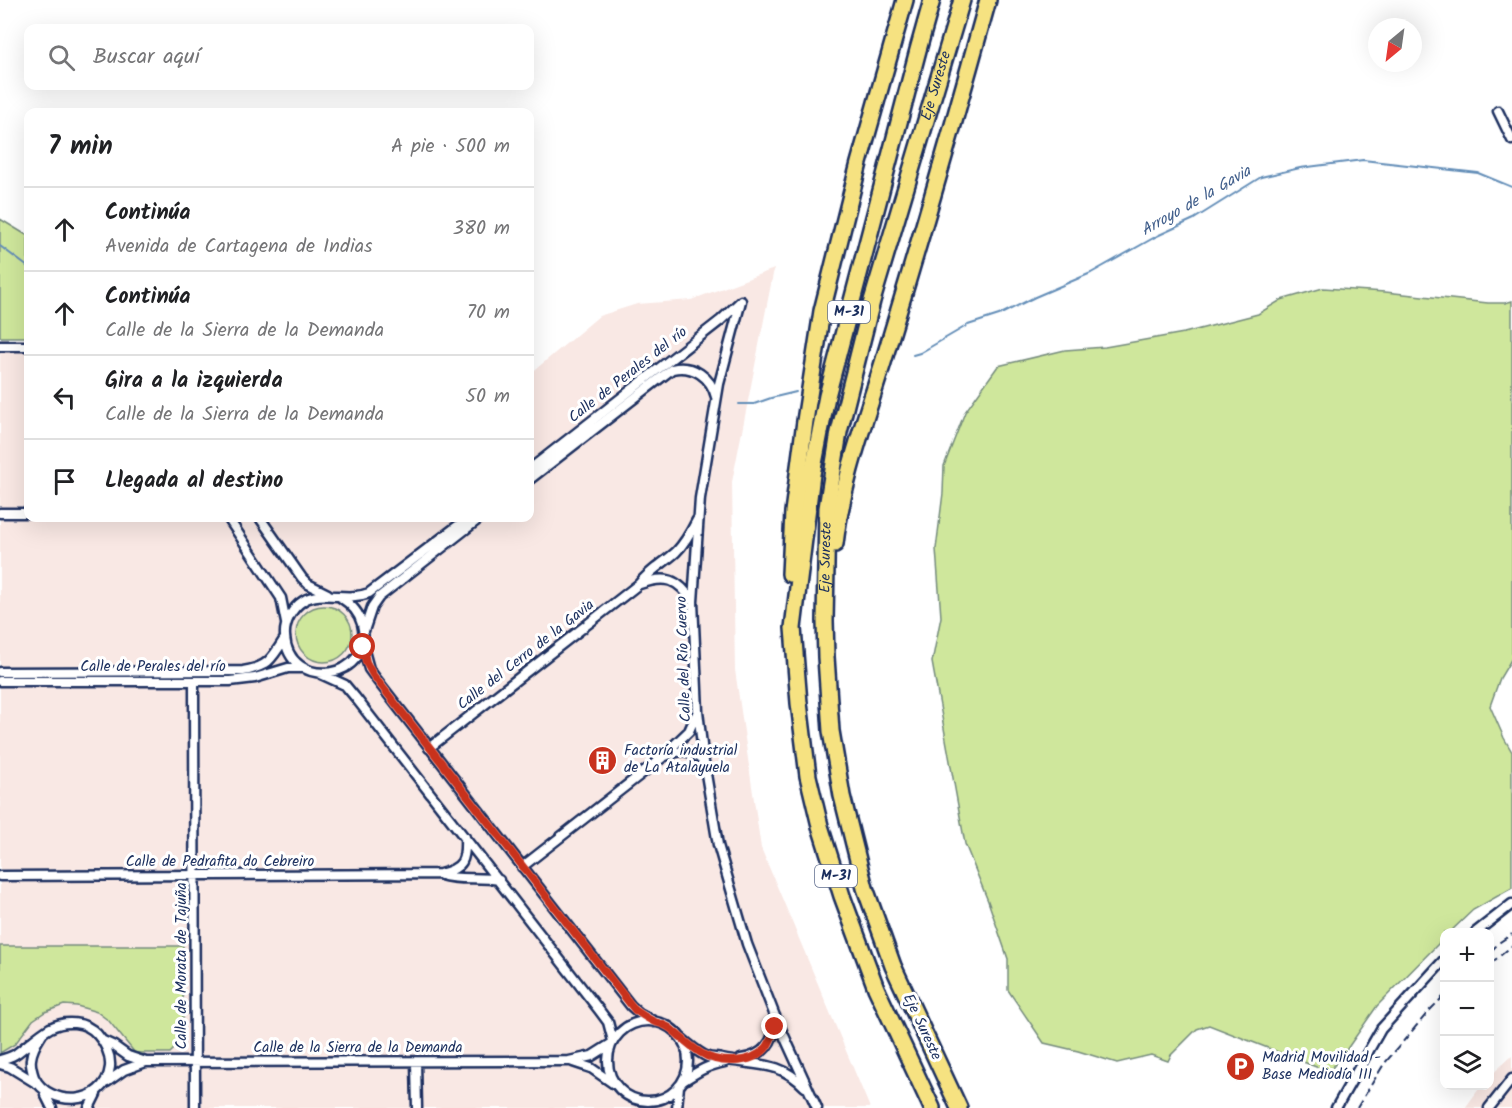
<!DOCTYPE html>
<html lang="es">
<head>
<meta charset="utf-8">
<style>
  :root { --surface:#fff; --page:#f6f6f6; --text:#202124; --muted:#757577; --line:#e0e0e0 }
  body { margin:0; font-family:Kalam,sans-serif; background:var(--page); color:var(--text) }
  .controls { position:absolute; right:18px; bottom:18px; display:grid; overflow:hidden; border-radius:12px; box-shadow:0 6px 24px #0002 }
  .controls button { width:54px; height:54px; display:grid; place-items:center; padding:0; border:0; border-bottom:2px solid var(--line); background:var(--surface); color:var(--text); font:30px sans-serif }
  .compass { position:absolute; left:1368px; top:18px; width:54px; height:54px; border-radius:50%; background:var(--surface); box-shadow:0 6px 24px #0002; rotate:209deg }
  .stop { position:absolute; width:18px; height:18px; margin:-14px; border:4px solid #c8321e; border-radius:50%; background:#fff }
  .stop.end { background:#c8321e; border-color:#fff; box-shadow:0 2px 6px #0008 }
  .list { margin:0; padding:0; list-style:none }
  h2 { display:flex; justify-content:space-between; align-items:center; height:78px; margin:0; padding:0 24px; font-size:26px }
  h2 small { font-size:20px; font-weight:400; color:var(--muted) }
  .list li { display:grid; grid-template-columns:39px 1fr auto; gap:18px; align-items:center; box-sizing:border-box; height:84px; padding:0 24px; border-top:2px solid var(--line) }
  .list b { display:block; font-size:22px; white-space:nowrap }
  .list p { margin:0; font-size:20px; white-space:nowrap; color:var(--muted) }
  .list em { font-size:20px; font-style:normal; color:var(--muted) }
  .icon { flex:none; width:33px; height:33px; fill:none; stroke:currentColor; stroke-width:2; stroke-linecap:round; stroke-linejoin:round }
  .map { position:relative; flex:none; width:1512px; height:1108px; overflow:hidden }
  .search { position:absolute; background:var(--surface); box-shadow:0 6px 24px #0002; left:24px; top:24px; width:510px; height:66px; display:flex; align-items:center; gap:15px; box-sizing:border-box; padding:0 21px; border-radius:12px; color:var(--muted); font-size:22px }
  .panel { position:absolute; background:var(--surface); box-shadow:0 6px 24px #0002; left:24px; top:108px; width:510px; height:414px; border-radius:12px }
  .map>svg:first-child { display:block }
</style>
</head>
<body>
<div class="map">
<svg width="1512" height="1108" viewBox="0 0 1512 1108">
  <rect width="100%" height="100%" fill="#fff"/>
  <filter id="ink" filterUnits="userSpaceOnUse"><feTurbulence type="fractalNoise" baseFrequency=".0167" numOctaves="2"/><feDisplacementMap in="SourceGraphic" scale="12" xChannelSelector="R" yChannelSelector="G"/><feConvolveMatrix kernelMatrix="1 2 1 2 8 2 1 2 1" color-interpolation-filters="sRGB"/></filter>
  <g filter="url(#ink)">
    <path fill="#f9e8e4" d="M774 269 732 482 735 670 761 848 870 1108H0V339H28V518H530V374L599 316 637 304 691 300Z
      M1512 1056V1108H1465L1481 1086H1490V1076Z"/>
    <path fill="#cfe79c" stroke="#758b7d" stroke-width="1.5" d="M0 219 28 236V337H0Z
      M1323 288 1385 292 1488 303H1505L1512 301V658L1500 678 1490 706 1504 738 1512 752V888L1473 910 1450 932H1444V938L1377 1006 1347 1049 1329 1072 1209 1025 1197 1029 1171 1055 1168 1061 1151 1055 1117 1063 1078 1051 1044 1043 1008 990V959L988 901 965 844 932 662 941 617 936 549 943 493 944 466 965 412 998 366 1065 350 1105 347 1184 333 1258 314 1281 300Z
      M296 634a28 28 0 1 1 56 0a28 28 0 1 1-56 0Z
      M0 946H183V1040L170 1053H135L109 1021 97 1012 77 1006 64 1005 45 1012 33 1020 15 1044 0 1053Z"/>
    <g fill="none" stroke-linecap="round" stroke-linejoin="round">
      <path stroke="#648eb8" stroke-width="2" d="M0 246 28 267
        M913 355 920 353 968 325 999 315 1035 297 1091 273 1157 236 1194 219 1261 177 1300 168 1363 160 1478 173 1512 187
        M739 404H754L771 398 796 392"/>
      <defs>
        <path id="minor" d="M1498 111 1512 140
          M741 301 719 384 700 498 693 602 698 711 704 762 718 845 747 944 775 1016 817 1108
          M0 346H28
          M530 469 721 320 740 302
          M530 479 672 369C693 364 711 377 716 397
          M0 513H28
          M228 518 281 598 286 623
          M260 518 302 578 308 584 328 594
          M640 584C665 575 678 578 693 602
          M340 597C351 604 359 612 362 624 376 681 288 692 285 636 284 623 292 608 303 601 322 589 347 602 369 593L468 518
          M364 631 372 607 379 597 480 518
          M363 647 369 669 377 680 631 1006 639 1013 655 1022
          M0 672 243 671C268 667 272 659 285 638
          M321 674 345 685 355 697 599 1010 608 1022 613 1041
          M0 681H230L255 678 288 668H304
          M194 681 195 1108
          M429 748 639 584C649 571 664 563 676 552 685 543 691 532 697 520
          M665 754 689 731 697 713
          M522 867 663 757C681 749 689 748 704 762
          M441 875C458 881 479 876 499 880
          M0 876 440 874C464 868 466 860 465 837
          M1476 932 1512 904
          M608 1061a40 40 0 1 1 80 0a40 40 0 1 1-80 0Z
          M681 1038C690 1045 698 1053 708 1057 713 1058 718 1058 722 1059 756 1066 779 1060 805 1087
          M103 1041 114 1046 128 1056 146 1062 569 1061 592 1056 611 1044
          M741 1059C763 1056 775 1043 775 1019
          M0 1060C6 1058 12 1057 17 1053 28 1045 38 1035 50 1028 65 1020 85 1021 97 1034 105 1043 111 1054 110 1067 105 1107 49 1108 34 1077 32 1071 30 1065 31 1059 32 1049 37 1042 42 1034
          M416 1062 417 1108
          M573 1062 591 1068 614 1084
          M0 1064 10 1067 36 1083
          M683 1081C699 1071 706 1066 725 1062
          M107 1082 124 1070 146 1062
          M45 1094 52 1108
          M89 1108 96 1094
          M677 1108 679 1086
          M1336 1108 1381 1029 1444 960
          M1489 1108 1512 1079"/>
        <g id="motorway">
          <path d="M932 0 918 50 827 396 812 474 793 628 799 703 808 776 820 826 842 896 876 988 932 1108"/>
          <path d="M835 544C843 475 869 411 888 346 923 231 956 116 988 0"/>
          <path d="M790 574 793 512 805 421 822 311 859 163 905 0"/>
          <path id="s1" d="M959 1108 893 966 865 888 842 796 831 731 826 657 825 621 827 508 839 432 872 301 962 0"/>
        </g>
      </defs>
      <use href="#minor" stroke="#1b2f5e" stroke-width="13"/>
      <use href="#motorway" stroke="#1b2f5e" stroke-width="20"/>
      <use href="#minor" stroke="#fff" stroke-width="8"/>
      <use href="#motorway" stroke="#f6e281" stroke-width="15"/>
      <path stroke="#1b2f5e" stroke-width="2" stroke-dasharray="9 4.5" stroke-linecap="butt" d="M1490 952 1500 942 1512 934
        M1490 964 1512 946
        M1357 1108 1384 1064 1429 1011 1444 996"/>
    </g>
  </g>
  <g fill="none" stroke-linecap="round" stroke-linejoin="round" filter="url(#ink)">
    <path stroke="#c8321e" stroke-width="8" d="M363 647 366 662 373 675 635 1010C641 1014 648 1019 655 1022 661 1024 666 1025 671 1029 681 1037 690 1046 701 1053 718 1064 751 1065 766 1048 771 1042 773 1034 775 1027"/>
  </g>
  <defs>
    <symbol id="building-disc" viewBox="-11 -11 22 22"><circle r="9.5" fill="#c8321e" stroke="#fff"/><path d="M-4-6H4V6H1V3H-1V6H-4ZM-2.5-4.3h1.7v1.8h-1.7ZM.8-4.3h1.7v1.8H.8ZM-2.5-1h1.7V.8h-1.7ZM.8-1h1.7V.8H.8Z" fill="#fff"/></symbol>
    <symbol id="parking-disc" viewBox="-11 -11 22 22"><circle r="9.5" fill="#c8321e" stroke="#fff"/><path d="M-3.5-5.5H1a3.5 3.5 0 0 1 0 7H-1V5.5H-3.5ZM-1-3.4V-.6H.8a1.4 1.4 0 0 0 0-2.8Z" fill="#fff"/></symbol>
  </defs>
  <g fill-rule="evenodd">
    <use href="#building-disc" x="586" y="744" width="33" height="33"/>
    <use href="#parking-disc" x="1224" y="1050" width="33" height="33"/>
  </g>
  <g text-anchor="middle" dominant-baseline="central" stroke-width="6" stroke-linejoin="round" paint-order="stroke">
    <g fill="#fff" stroke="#5f6d8e" stroke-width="1.5">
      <rect x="828" y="301" width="42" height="22" rx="4.5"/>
      <rect x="815" y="865" width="42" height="22" rx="4.5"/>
    </g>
    <g font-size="14" font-weight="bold" fill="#1b2f5e">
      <text x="849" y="312">M-31</text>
      <text x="836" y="876">M-31</text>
    </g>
    <g font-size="15" fill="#1b2f5e" stroke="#fff">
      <text stroke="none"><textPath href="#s1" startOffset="1060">Eje Sureste</textPath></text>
      <text transform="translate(628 375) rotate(-38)">Calle de Perales del río</text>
      <text stroke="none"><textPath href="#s1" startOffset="574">Eje Sureste</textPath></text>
      <text transform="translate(526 655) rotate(-38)">Calle del Cerro de la Gavia</text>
      <text transform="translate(684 659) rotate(-92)">Calle del Río Cuervo</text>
      <text x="153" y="667">Calle de Perales del río</text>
      <text x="220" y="862">Calle de Pedrafita do Cebreiro</text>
      <text transform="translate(182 966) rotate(-90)">Calle de Morata de Tajuña</text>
      <text transform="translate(922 1027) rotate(65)">Eje Sureste</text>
      <text x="358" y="1048">Calle de la Sierra de la Demanda</text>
    </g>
    <g font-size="15" fill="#1b2f5e" stroke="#fff" text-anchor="start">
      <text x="624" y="751">Factoría industrial<tspan x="624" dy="17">de La Atalayuela</tspan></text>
      <text x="1262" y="1058">Madrid Movilidad -<tspan x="1262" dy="17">Base Mediodía III</tspan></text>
    </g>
    <g font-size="16" font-style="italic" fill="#405e8b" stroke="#fff">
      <text transform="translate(1196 201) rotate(-30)">Arroyo de la Gavia</text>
    </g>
  </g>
</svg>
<div class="controls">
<button>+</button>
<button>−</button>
<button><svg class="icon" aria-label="layers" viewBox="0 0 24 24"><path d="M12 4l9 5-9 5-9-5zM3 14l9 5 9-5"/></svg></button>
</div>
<svg class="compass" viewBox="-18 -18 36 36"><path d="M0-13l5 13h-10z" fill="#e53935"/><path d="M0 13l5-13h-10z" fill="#757577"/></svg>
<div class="stop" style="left:363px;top:647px"></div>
<div class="stop end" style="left:775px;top:1027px"></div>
<div class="search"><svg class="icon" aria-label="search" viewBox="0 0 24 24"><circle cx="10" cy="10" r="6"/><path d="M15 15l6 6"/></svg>Buscar aquí</div>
<section class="panel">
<h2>7 min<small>A pie · 500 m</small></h2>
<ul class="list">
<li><svg class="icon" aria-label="ahead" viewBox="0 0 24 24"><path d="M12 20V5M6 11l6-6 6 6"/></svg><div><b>Continúa</b><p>Avenida de Cartagena de Indias</p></div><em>380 m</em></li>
<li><svg class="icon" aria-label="ahead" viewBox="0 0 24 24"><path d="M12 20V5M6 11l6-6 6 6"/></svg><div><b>Continúa</b><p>Calle de la Sierra de la Demanda</p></div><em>70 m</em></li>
<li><svg class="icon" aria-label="left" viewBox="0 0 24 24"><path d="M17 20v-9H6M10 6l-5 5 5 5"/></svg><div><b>Gira a la izquierda</b><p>Calle de la Sierra de la Demanda</p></div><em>50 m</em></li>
<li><svg class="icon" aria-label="arrive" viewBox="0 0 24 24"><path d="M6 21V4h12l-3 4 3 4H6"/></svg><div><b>Llegada al destino</b></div></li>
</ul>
</section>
</div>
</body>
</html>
